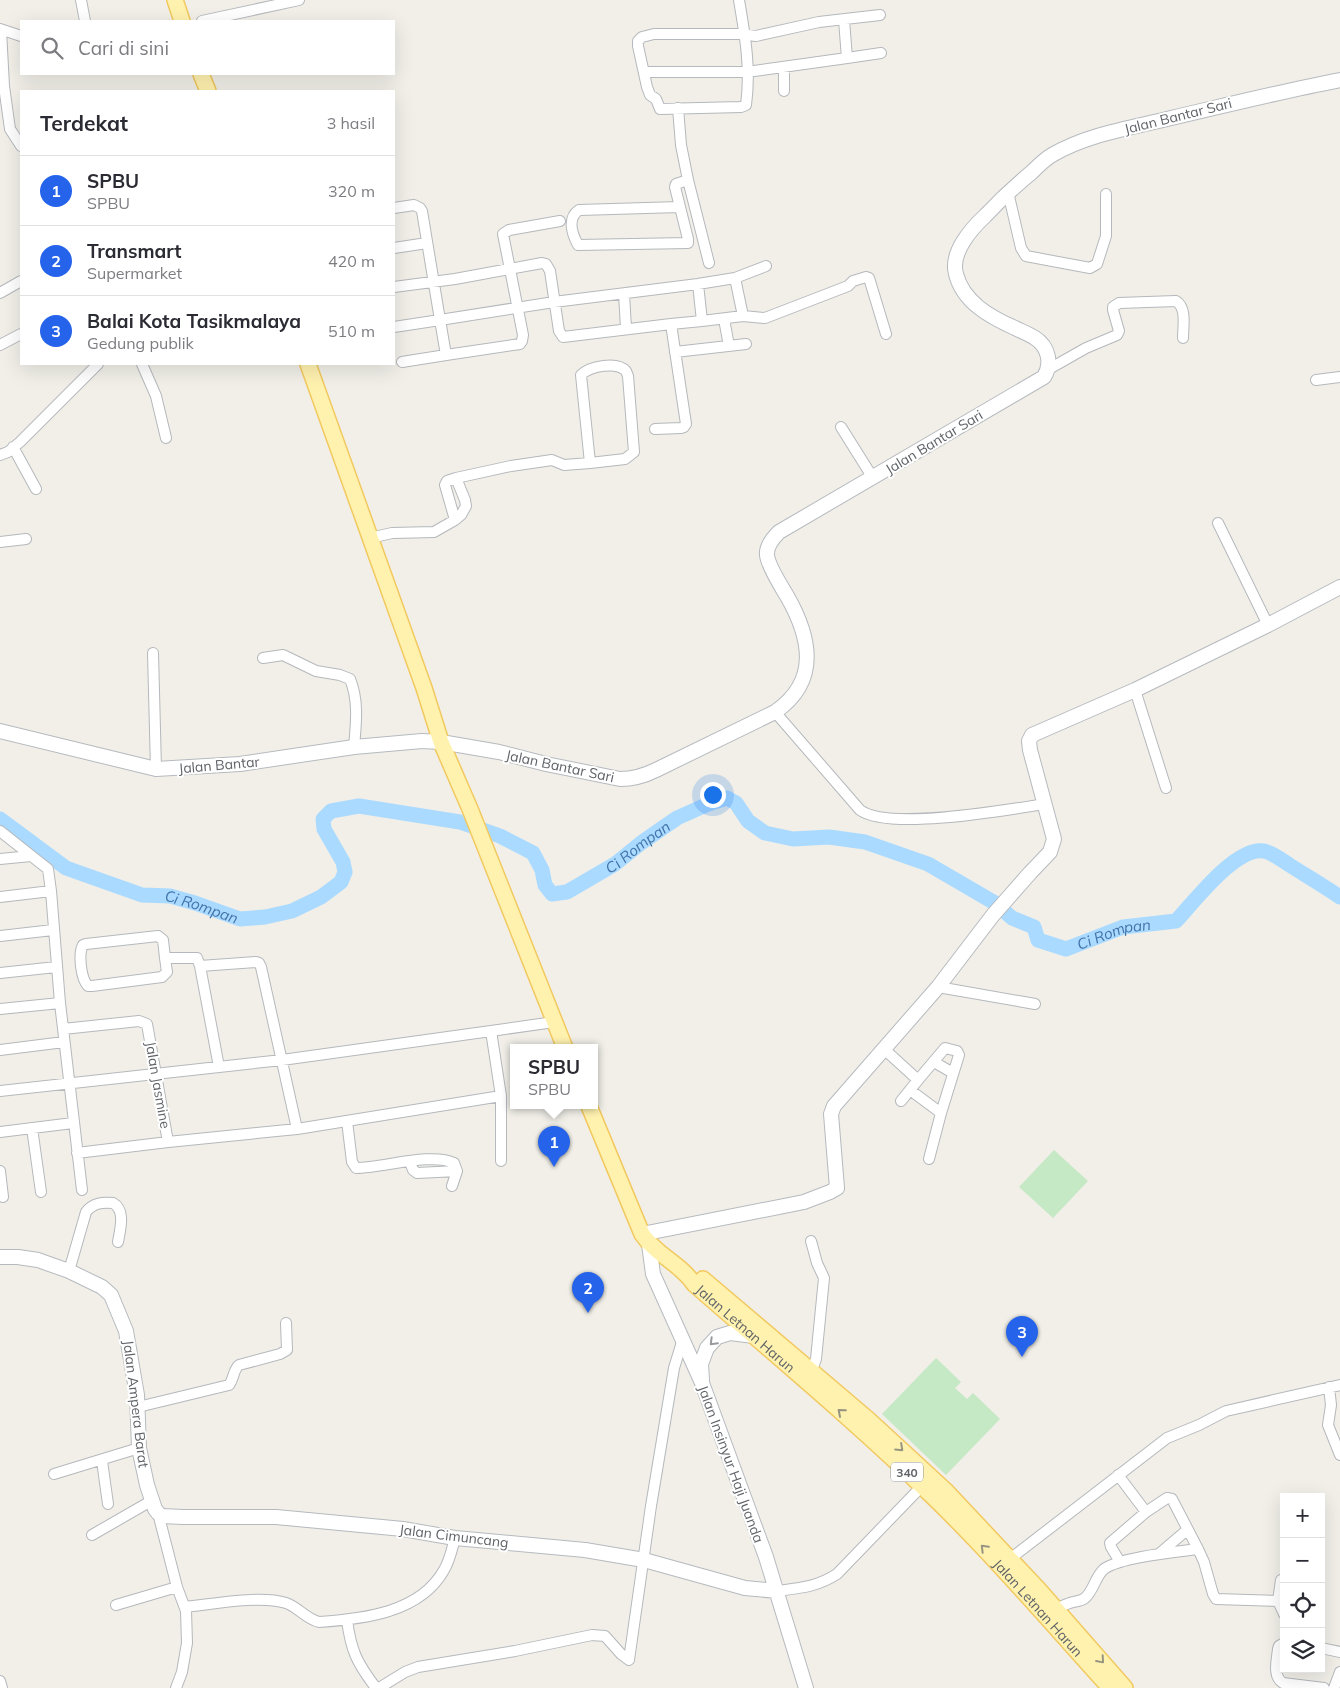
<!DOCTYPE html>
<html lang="id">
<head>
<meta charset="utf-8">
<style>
  :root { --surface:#fff; --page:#f7f7f7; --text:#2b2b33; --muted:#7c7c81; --line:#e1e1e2; --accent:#2563eb }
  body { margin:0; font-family:Mulish,sans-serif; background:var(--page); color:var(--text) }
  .controls { position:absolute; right:15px; bottom:15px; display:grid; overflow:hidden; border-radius:0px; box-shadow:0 5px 20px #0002 }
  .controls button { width:45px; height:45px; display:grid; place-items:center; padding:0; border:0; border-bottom:1px solid var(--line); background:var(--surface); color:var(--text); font:25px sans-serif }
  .you { position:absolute; left:712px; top:794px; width:18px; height:18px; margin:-12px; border:4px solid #fff; border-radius:50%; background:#1a73e8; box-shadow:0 0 0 8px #1a73e833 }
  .badge { display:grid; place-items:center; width:32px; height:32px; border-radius:50%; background:var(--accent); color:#fff; font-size:16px; font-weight:700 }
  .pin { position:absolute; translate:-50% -41px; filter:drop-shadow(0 1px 2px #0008) }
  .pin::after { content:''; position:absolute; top:26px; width:18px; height:15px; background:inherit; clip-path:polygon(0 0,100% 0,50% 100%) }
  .popup { position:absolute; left:510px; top:1044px; width:88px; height:65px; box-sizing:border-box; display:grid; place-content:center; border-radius:0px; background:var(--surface); filter:drop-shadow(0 1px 4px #0005); font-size:16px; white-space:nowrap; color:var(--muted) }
  .popup b { font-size:19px; color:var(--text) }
  .popup::after { content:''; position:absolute; left:50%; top:100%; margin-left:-10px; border:10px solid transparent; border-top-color:var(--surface) }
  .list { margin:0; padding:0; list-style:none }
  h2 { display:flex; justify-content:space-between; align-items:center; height:65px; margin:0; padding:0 20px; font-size:21px }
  h2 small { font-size:16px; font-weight:400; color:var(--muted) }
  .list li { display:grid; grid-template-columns:32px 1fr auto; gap:15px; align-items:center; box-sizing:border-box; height:70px; padding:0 20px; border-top:1px solid var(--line) }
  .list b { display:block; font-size:19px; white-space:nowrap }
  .list p { margin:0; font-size:16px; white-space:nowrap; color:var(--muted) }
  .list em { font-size:16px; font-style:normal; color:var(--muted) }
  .icon { flex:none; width:28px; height:28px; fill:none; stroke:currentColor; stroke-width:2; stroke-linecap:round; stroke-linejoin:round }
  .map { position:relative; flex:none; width:1340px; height:1688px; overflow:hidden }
  .search { position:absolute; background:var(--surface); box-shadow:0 5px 20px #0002; left:20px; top:20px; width:375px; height:55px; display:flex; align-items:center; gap:12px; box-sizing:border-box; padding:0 18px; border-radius:0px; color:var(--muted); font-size:19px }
  .panel { position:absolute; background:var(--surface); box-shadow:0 5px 20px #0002; left:20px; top:90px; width:375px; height:275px; border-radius:0px }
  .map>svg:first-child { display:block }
</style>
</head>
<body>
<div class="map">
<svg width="1340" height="1688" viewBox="0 0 1340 1688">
  <rect width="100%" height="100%" fill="#f1efe8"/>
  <path fill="#c5e8c5" d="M1054 1150 1088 1181 1053 1218 1019 1187Z
    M936 1358 961 1382 955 1388 967 1399 973 1393 1000 1419 946 1475 882 1414Z"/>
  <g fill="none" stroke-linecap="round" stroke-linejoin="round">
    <path stroke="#aadaff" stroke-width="15" id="s1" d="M0 819 66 868 142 895 170 896 195 903 240 919 265 917 292 911 321 897 341 882 345 872 343 862 324 829 323 819 331 811 359 806 460 822 500 836 533 853 542 870 545 885 552 894 567 892 615 864 641 843 677 818 706 805 727 798 736 803 748 821 765 833 793 839 829 837 865 842 928 864 995 903 1012 918 1034 927 1038 940 1066 949 1123 927 1176 921C1194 902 1236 846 1264 851 1273 853 1283 861 1291 866 1307 876 1324 886 1340 897"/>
    <defs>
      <path id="street" d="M81 0 85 21
        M739 0C745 35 751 69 746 105L741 107 660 109 656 99 650 95 647 87 638 46V41L642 37 654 34H741L756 36 819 22 880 15
        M202 21 299 0
        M0 29 21 36
        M1 30 4 86 10 129 21 146
        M847 58 881 53
        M784 68V91
        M644 72H747L847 58 844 20
        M678 108 681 145 688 180 676 184 675 187 688 239V243L578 245C572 234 567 218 579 210L680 207
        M688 180 709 263
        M1008 192 1021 248 1026 256 1090 268 1097 264 1106 236V194
        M394 208 414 205 420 208 422 211 440 320 554 302 698 284 735 278 743 316
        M394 248 427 243
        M735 278 766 266
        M394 287 455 279 542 263 546 264 550 271 559 331 563 337 671 324 686 424 684 427 681 428 655 429
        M0 293 21 281
        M624 294 626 328
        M724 319 729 346
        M702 321 743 316 765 318 848 286 853 281 866 277 869 278 886 334
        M671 324 702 321 698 284
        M394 327 440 320 446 355 520 344 522 341 523 335 503 234 509 230 560 221
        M0 345 21 334
        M675 352 746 344
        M402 362 446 355
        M142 364 156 396 166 438
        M1049 369 1086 348 1117 335 1119 331 1113 310V307L1119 303 1176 301C1187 308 1183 326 1183 338
        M1316 380 1340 377
        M841 427 873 478
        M13 447 36 489
        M0 455 8 452 20 442 98 364
        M455 520 445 485 447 481 456 478
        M1218 523 1268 625
        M370 538 392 533 434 532 455 520 461 515 466 506 465 500 456 478 511 466 552 460 564 465 590 463 581 375C590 366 617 361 626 371L628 376 634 452 625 459 590 463
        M0 542 26 539
        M153 653 156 769
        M263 658 283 655 316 671 340 675 350 679C359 701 356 724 354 747
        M1135 690 1166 788
        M775 712 860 810C888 831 1007 810 1044 804
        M0 831 48 869 51 891
        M0 859 31 856
        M0 897 51 891 60 1003 0 1009
        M0 936 53 930
        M165 958 167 972 162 977 92 986H88C81 979 78 954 83 945L86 944 158 936 163 940 165 958H197L200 966 219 1067
        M200 966 256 962 259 963 261 967 297 1129 501 1096
        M0 973 56 967
        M938 987 1035 1004
        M60 1003 82 1190
        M63 1029 139 1021 147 1024 168 1142
        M491 1031 554 1022
        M884 1049 918 1080 901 1101
        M0 1050 64 1042
        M934 1062 953 1073
        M918 1080 945 1048 957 1051 959 1055 941 1113
        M910 1090 941 1113 929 1159
        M0 1091 282 1060 491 1031 501 1096V1161
        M347 1121 352 1162 356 1168C383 1168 431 1152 454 1163L457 1171 452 1186
        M32 1128 41 1192
        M0 1132 73 1123
        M77 1153 168 1142 297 1129
        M410 1162 413 1170 417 1173 457 1171
        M0 1171 3 1197
        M811 1241 817 1263 824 1278 816 1359 812 1370
        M69 1271 86 1212C93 1203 102 1202 113 1203 126 1210 120 1230 118 1242
        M1329 1387 1331 1405 1328 1425 1340 1455
        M138 1407 229 1385C234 1379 233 1370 239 1365L280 1354 287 1350 286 1323
        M102 1461 108 1504
        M54 1474 139 1448
        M1118 1475 1146 1512 1167 1498 1172 1499 1198 1549
        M158 1513 177 1587 186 1611 187 1643 182 1672 176 1688
        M92 1535 151 1501
        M1160 1553 1187 1530
        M1006 1562 1167 1438 1199 1425 1226 1411 1340 1385
        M1120 1562 1111 1547 1110 1543 1146 1512
        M777 1591C800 1588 817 1587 837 1574L922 1486
        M1278 1601 1281 1580
        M116 1605 177 1587
        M186 1607C213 1604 260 1595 286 1603 298 1607 306 1619 319 1622 363 1619 420 1613 444 1570 450 1560 452 1549 455 1538
        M1057 1609C1060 1607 1064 1605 1067 1604 1073 1601 1080 1602 1085 1598 1094 1590 1095 1577 1104 1569 1121 1557 1176 1552 1198 1549L1204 1562 1213 1594 1216 1599 1278 1601 1284 1614
        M347 1620C351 1651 357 1663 376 1688
        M1284 1643 1279 1646 1278 1649C1277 1660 1272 1676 1283 1683L1324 1688
        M1321 1648 1340 1652
        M0 1681 2 1688
        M379 1688 405 1672 418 1667 515 1651 592 1635 605 1636 621 1654 629 1660 651 1506 674 1368 682 1342
        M1334 1688 1340 1672"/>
      <path id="secondary" d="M0 731 156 769 240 764 354 747 422 741 441 742 499 752 546 764 620 779C633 779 644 776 656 770L775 712C820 681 811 638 787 596 781 586 768 566 767 555 766 546 773 538 779 532L1044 377C1052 364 1049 347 1035 338 1029 334 1021 331 1015 328 990 317 963 302 956 274 950 253 971 229 985 216 1000 200 1015 186 1032 172 1038 166 1045 159 1052 155 1088 134 1131 128 1171 118 1227 105 1283 91 1340 80
        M642 1234 804 1202 830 1192 837 1188 831 1114 834 1106 938 987 993 915 1030 873 1050 852 1054 839 1030 750 1029 741 1032 735 1135 690 1268 625 1340 587
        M649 1244 653 1274 702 1383 766 1557 806 1688
        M0 1257H18L38 1260 69 1271 102 1287 111 1295 126 1331 137 1395 139 1448 147 1485 155 1509 158 1513 162 1516 183 1517H276L403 1529 455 1538 585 1550 644 1560 745 1588 777 1591
        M702 1380 701 1364 707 1348 717 1337 730 1333 754 1336"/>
      <g id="primary">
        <path d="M175 0 182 21"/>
        <path d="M201 74 208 91"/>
        <path d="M308 364 424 688 441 742 470 809 565 1048"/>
        <path id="s2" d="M589 1106 642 1234C656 1255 681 1264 694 1284 774 1354 856 1422 932 1496 995 1557 1051 1623 1110 1688"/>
        <path d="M703 1279 869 1420 945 1490 1040 1591 1125 1688"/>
      </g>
    </defs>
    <use href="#street" stroke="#b5b8bc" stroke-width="12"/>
    <use href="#secondary" stroke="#b6babf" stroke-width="16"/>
    <use href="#primary" stroke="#f2c960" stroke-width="18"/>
    <use href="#street" stroke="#fff" stroke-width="10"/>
    <use href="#secondary" stroke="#fff" stroke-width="14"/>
    <use href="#primary" stroke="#fff2af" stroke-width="15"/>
  </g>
  <defs><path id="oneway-chevron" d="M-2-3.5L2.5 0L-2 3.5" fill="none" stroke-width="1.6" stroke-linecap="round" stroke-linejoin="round" transform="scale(1.25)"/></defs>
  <use stroke="#979a9d" href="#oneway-chevron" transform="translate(713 1342) rotate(135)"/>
  <g stroke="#979581">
    <use href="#oneway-chevron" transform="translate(841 1412) rotate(-139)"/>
    <use href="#oneway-chevron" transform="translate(900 1448) rotate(43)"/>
    <use href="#oneway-chevron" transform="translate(984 1548) rotate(-135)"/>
    <use href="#oneway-chevron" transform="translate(1101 1660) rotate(49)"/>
  </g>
  <g text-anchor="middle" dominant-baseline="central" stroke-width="4" stroke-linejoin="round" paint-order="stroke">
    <rect fill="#fff" stroke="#8f9295" stroke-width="1" x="891" y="1462.5" width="32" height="19" rx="4"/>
    <g font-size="12" font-weight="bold" fill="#5f6368">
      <text x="907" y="1472">340</text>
    </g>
    <g font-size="14" fill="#5f6368" stroke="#fff">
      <text transform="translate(1178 116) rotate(-14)">Jalan Bantar Sari</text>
      <text transform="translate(934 442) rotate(-31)">Jalan Bantar Sari</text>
      <text transform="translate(219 765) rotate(-5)">Jalan Bantar</text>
      <text transform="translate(560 766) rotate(12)">Jalan Bantar Sari</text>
      <text transform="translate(158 1085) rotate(80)">Jalan Jasmine</text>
      <text stroke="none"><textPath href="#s2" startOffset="279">Jalan Letnan Harun</textPath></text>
      <text transform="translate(136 1404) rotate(83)">Jalan Ampera Barat</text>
      <text transform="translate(731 1464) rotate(70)">Jalan Insinyur Haji Juanda</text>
      <text transform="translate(454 1536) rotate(7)">Jalan Cimuncang</text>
      <text stroke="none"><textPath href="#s2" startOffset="684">Jalan Letnan Harun</textPath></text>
    </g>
    <g font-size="15" font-style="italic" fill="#4174aa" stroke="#fff">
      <text stroke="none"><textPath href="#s1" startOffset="810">Ci Rompan</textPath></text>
      <text stroke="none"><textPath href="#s1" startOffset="224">Ci Rompan</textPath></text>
      <text stroke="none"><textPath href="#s1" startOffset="1351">Ci Rompan</textPath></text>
    </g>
  </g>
</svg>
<div class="controls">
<button>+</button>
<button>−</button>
<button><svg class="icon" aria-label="locate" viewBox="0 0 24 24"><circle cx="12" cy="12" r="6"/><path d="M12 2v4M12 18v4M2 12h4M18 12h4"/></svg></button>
<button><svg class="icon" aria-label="layers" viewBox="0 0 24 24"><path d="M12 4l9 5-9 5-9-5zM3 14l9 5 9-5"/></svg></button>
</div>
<div class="you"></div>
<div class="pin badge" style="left:554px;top:1167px">1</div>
<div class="popup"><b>SPBU</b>SPBU</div>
<div class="pin badge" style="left:588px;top:1313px">2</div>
<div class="pin badge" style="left:1022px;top:1357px">3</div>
<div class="search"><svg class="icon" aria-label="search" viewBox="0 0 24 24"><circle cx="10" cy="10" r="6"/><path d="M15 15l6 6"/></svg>Cari di sini</div>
<section class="panel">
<h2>Terdekat<small>3 hasil</small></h2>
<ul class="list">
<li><span class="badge">1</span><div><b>SPBU</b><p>SPBU</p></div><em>320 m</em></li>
<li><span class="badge">2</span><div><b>Transmart</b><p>Supermarket</p></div><em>420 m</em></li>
<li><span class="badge">3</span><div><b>Balai Kota Tasikmalaya</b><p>Gedung publik</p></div><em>510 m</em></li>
</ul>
</section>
</div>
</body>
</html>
